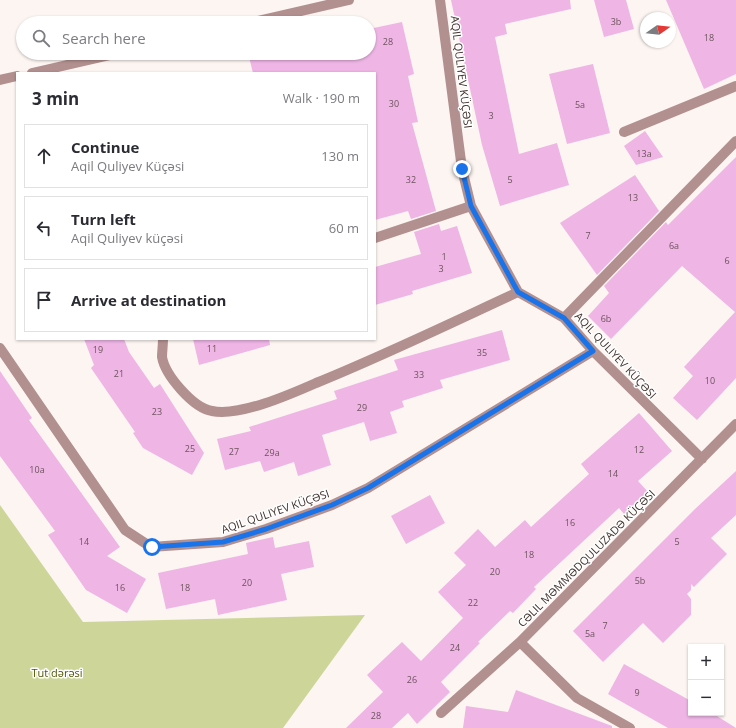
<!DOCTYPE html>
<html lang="en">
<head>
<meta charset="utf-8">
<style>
  :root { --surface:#fff; --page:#f7f7f7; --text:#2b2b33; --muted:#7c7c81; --line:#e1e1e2 }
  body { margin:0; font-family:"Open Sans",sans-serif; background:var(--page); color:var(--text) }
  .controls { position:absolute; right:12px; bottom:12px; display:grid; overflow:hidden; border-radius:0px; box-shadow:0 1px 3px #0004 }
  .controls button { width:36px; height:36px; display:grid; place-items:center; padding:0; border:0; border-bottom:1px solid var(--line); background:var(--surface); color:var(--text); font:20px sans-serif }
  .compass { position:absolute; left:640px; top:12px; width:36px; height:36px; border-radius:50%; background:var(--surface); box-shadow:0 1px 3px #0004; rotate:76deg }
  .stop { position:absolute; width:12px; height:12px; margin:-9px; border:3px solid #1a73e8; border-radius:50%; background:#fff }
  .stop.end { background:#1a73e8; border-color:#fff; box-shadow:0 1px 4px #0008 }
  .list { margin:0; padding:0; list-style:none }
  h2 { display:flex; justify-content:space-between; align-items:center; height:52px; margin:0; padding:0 16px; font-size:17px }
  h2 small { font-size:13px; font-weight:400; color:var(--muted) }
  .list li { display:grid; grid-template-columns:26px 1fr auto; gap:12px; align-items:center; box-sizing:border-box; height:64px; margin:0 8px 8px; padding:0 8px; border:1px solid var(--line); border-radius:0px }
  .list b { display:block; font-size:15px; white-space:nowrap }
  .list p { margin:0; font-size:13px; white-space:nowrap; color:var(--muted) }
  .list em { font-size:13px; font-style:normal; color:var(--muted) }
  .icon { flex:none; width:22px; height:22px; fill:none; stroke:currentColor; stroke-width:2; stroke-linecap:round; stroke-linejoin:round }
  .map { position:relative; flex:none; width:736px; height:728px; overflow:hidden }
  .search { position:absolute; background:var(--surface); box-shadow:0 1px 3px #0004; left:16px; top:16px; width:360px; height:44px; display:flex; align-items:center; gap:10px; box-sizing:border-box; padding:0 14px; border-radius:22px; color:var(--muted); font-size:15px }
  .panel { position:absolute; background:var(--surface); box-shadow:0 1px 3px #0004; left:16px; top:72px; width:360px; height:268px; border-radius:0px }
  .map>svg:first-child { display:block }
</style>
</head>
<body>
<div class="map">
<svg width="736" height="728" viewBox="0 0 736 728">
  <rect width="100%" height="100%" fill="#fcf5f2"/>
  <path fill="#cdd698" d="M0 505 83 622 365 615 283 728H0Z"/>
  <path fill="#eeb5e5" d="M451 0H570L571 9 505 24 507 34 495 37 519 154 557 143 569 185 500 206 482 145Z
    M594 0H626L634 29 604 37Z
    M666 0H736V74L704 89Z
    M402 22 414 74 408 76 418 122 412 123 436 211 411 219 408 211 375 220V73H253L248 53H369V29Z
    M593 64 610 133 567 144 549 74Z
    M645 131 663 157 636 165 624 146Z
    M736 157V378L697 420 673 398 693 376 684 367 735 312 682 266 611 339 588 316 609 293 604 286 666 222 668 225Z
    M635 175 659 211 597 275 560 223Z
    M439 224 441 231 457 226 472 273 412 291 413 294 375 305V267L421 254 414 232Z
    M502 330 510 360 440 380 443 388 402 401 404 407 390 412 397 433 370 441 364 422 322 435 331 465 298 476 294 462 264 472 260 461 225 470 217 439 251 431 249 427 337 399 334 391 398 370 394 360Z
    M84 339H124L129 352 154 388 160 384 204 453 192 475 143 448 133 433 135 432 91 368 94 365Z
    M193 339H269L270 345 199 365Z
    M0 371 32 418 29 420 120 547 107 556 146 579 127 613 86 590 48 535 55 531 0 456Z
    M639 413 672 451 638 481 648 492 624 514 619 508 534 587 536 589 513 613 510 611 478 642 480 643 441 682 450 692 417 724 408 713 392 728H346L383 692 367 675 402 642 421 661 463 618 438 592 466 565 454 553 478 529 495 547 525 520 531 527 589 474 581 464Z
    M736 471V515L711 538 727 554 694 587 691 584V590L687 594 691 599V615L663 643 643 623 603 662 573 631 695 509Z
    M430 495 445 523 406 544 391 516Z
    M273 537 275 548 309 541 314 567 281 574 287 600 218 615 215 599 166 609 158 573 248 554 246 543Z
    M624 664 691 701V713H712L736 728H668L608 694Z
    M516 690 612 726V728H463L466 706 508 712Z"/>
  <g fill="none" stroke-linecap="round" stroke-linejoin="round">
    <path stroke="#b2908f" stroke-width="10" d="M440 0 462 169 471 206 518 292 564 318 593 351 702 459
      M249 23 349 0
      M32 73 119 53
      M0 80 17 76
      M624 132 736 86
      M375 238 471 206
      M564 318 736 141
      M163 339C163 345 162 352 162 357 165 375 193 408 212 411 239 417 291 394 316 383 385 355 451 323 518 292
      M0 348 125 530 151 547 223 542 266 529 332 505 368 488 593 351
      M441 713 520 642
      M630 728 577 698 520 642 736 424"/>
  </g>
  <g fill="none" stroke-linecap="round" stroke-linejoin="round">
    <path stroke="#1a73e8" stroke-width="5" d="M152 547 223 542 266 529 332 505 368 488 593 351 564 318 518 292 471 206 462 169"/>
  </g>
  <g text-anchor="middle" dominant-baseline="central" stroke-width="3" stroke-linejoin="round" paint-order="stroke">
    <g font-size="9" fill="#6d545c">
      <text x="616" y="21">3b</text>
      <text x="709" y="37">18</text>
      <text x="388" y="41">28</text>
      <text x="394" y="103">30</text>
      <text x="580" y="104">5a</text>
      <text x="491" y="115">3</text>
      <text x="644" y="153">13a</text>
      <text x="411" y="179">32</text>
      <text x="510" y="179">5</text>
      <text x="633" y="197">13</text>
      <text x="588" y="235">7</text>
      <text x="674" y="245">6a</text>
      <text x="444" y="256">1</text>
      <text x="727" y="260">6</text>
      <text x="441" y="268">3</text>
      <text x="606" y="318">6b</text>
      <text x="212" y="348">11</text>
      <text x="98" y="349">19</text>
      <text x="482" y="352">35</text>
      <text x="119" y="373">21</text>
      <text x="419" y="374">33</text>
      <text x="710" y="380">10</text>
      <text x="362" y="407">29</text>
      <text x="157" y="411">23</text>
      <text x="190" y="448">25</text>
      <text x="639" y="449">12</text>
      <text x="234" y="451">27</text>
      <text x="272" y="452">29a</text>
      <text x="37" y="469">10a</text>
      <text x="613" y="473">14</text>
      <text x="570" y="522">16</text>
      <text x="84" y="541">14</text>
      <text x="677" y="541">5</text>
      <text x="529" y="554">18</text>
      <text x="495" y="571">20</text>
      <text x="640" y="580">5b</text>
      <text x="247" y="582">20</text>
      <text x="120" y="587">16</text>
      <text x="185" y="587">18</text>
      <text x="473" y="602">22</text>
      <text x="605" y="625">7</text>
      <text x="590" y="633">5a</text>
      <text x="455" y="647">24</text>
      <text x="412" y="679">26</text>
      <text x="637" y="692">9</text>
      <text x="376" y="715">28</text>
    </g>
    <g font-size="11" fill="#42332e" stroke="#fff">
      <text transform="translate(462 72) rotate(83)">AQIL QULIYEV KÜÇƏSI</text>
      <text transform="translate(616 355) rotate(47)">AQIL QULIYEV KÜÇƏSI</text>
      <text transform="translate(275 511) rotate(-19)">AQIL QULIYEV KÜÇƏSI</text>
      <text transform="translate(586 558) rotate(-45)">CƏLIL MƏMMƏDQULUZADƏ KÜÇƏSI</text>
    </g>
    <g font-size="11" fill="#505705" stroke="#fff">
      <text x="57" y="672">Tut dərəsi</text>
    </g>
  </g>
</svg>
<div class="controls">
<button>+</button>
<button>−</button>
</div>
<svg class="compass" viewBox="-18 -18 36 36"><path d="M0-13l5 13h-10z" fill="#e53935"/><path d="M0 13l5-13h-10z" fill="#7c7c81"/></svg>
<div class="stop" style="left:152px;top:547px"></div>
<div class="stop end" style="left:462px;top:169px"></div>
<div class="search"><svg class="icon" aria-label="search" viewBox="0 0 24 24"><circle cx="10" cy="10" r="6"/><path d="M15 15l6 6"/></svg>Search here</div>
<section class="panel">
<h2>3 min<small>Walk · 190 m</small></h2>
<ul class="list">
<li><svg class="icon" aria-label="ahead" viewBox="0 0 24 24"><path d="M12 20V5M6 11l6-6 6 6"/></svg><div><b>Continue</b><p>Aqil Quliyev Küçəsi</p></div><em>130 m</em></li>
<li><svg class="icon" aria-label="left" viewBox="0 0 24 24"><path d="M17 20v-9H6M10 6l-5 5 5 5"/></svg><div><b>Turn left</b><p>Aqil Quliyev küçəsi</p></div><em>60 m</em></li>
<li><svg class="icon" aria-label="arrive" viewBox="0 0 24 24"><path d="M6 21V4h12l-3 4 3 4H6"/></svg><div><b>Arrive at destination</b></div></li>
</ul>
</section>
</div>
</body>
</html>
